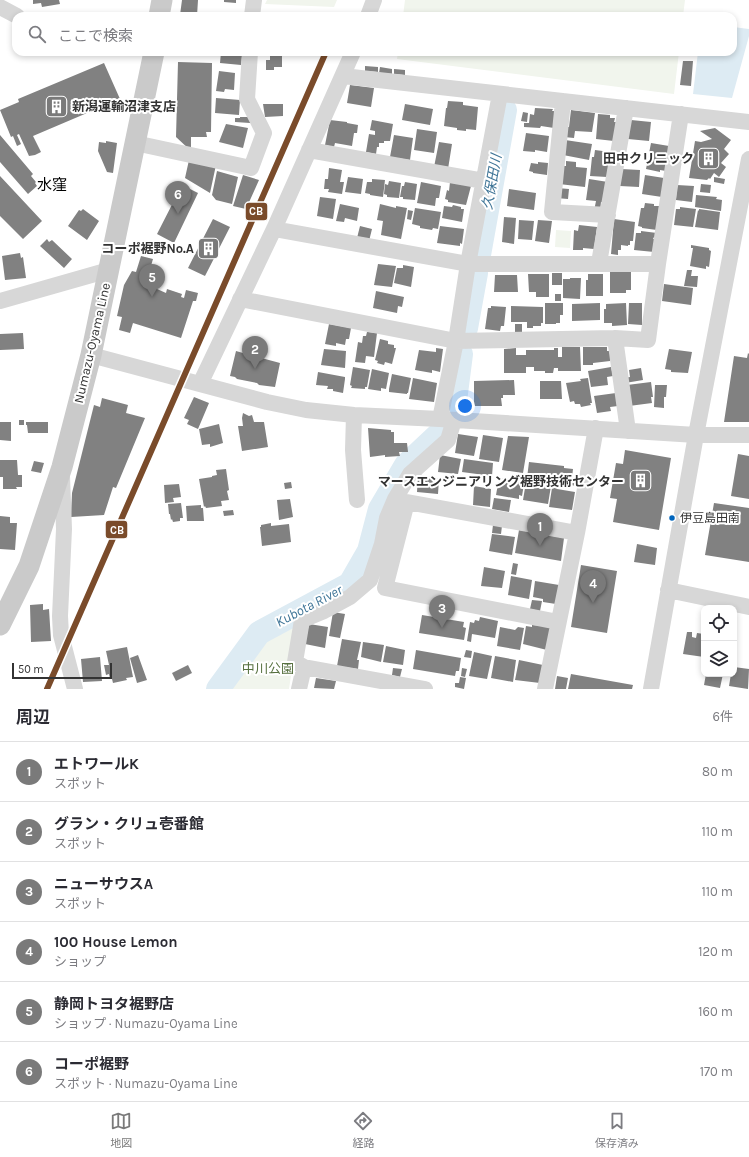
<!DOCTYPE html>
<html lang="ja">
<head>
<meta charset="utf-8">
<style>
  :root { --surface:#fff; --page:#f2f2f3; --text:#2b2b33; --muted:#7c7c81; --line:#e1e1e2; --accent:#7a7a7a }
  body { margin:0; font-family:Karla,"Noto Sans JP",sans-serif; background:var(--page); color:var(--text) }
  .controls { position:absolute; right:12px; bottom:12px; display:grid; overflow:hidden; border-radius:8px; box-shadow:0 2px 6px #0003 }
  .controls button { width:36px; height:36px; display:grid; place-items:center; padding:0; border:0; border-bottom:1px solid var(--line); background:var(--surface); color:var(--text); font:20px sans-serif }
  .scale { position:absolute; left:12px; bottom:10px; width:100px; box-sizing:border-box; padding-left:4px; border:2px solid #333; border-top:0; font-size:11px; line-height:14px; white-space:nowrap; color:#333; -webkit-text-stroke:3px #fff; paint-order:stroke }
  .you { position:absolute; left:465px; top:406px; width:14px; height:14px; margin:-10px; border:3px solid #fff; border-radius:50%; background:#1a73e8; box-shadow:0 0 0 6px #1a73e833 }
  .badge { display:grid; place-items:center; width:26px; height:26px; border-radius:50%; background:var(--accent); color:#fff; font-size:13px; font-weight:700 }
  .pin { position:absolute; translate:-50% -33px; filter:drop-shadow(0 1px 2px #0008) }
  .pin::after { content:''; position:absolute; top:21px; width:14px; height:12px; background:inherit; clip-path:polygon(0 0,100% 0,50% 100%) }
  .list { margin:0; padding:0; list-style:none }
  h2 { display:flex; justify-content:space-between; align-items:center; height:52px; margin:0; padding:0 16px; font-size:17px }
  h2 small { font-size:13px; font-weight:400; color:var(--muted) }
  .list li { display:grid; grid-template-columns:26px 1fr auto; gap:12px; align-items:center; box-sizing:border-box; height:60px; padding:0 16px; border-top:1px solid var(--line) }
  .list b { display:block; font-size:15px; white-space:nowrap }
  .list p { margin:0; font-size:13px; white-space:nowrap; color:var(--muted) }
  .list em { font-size:13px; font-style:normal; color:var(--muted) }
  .icon { flex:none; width:22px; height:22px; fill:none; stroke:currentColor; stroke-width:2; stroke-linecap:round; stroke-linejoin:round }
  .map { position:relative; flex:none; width:749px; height:689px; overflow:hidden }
  .search { position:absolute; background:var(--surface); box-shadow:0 2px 6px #0003; left:12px; right:12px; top:12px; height:44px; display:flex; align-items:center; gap:10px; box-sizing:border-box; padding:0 14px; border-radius:12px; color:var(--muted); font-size:15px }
  .sheet { height:412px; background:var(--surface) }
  nav { display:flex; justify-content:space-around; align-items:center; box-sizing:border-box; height:56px; border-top:1px solid var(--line); background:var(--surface); font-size:11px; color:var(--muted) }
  nav a { display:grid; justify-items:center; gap:2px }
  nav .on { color:var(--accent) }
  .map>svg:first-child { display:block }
</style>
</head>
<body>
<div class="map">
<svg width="749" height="689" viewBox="0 0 749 689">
  <rect width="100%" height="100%" fill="#fff"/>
  <path fill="#f1f5ed" d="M267 0H337L334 7 265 4Z
    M405 0H685L683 16H403Z
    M398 52H679L674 94 397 59Z
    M556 230 571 231 570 248 555 247Z
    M294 623 292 669 289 689H229L265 636Z"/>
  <path fill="#ddebf3" d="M733 27 749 29V36L732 98 693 94 698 52H733Z"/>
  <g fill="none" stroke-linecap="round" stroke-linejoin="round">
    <path stroke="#ddebf3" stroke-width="24" d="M479 255 505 110
      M466 328 476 273
      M455 401 461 354
      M218 689 259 633 350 584 369 551 380 509 406 465 438 435"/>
  </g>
  <path fill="#818181" d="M33 0H59L60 4 42 7 41 3 33 4Z
    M182 0H198L197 16 180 15Z
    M224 0H236V3L224 2Z
    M244 13V16H230V15Z
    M221 52H238V56H242L241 65 220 63Z
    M684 52H695L694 56 683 54Z
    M270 56H282V67H274V70H266V60H270Z
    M683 61H693L691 86 680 85Z
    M178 62 212 63 211 132H206L207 137H191V151L176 137Z
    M104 63 120 99 33 136 41 152 35 155 29 156 19 134 17 135 21 144 17 146 13 136 11 137 0 110 19 102 18 99Z
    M365 66 378 67V72L365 71Z
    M380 67 392 69V74L379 73Z
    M394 69 405 70V75L394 74Z
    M219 71 235 73 234 90 225 89 224 92 216 91Z
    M350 85 374 88 371 107 347 103Z
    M216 98 240 100 239 115 215 113Z
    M448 101 463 102V105L478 107 476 130 466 129V131L457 130V128L444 126 446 108H447Z
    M263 104H283V116L265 117Z
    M405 104 433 109 430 125 402 120Z
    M535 108 553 109 552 111H555L554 128 541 126 540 128 524 127V123H529L530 114 534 115Z
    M571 110 595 113 592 132 575 131 574 138 564 137 566 127H569Z
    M523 112 528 113 527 122 521 121Z
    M598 114 610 115V118H615L614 122H616L614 141 596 139Z
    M240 117H250V123L235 122V118H240Z
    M330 120 347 122V123L358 125 357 133H354L352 146 335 143 334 147 325 145Z
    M372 120 393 124 390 141H384V143H379V147H377L376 154 366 152 369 134 375 135V131L370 130Z
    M631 120 651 122 649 141 628 139Z
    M226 124 248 128 243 148 219 142Z
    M715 128 731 140 724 149 729 154 721 163 726 167 719 177 714 173 710 179 709 178 707 180 689 178 695 141 701 142 712 139 700 131Z
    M417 129 437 132 434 153 414 150Z
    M526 133 549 136 547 152 535 150V152L523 151Z
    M0 135 33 174 31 176 36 182 35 183 37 186 28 194 0 162Z
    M394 135 413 138 410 160 390 157Z
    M565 140 592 144 589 160 563 155Z
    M106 141 117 143 113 173 107 172 98 151 99 142 106 143Z
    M439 142 452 144 448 169 434 167Z
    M651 143 669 146 666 171 660 170V172L646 169Z
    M595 150 610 152 607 177 590 176 592 157H594Z
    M189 160 216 165 210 193 185 178Z
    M566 161 576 162V167L587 168 585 187 559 184 563 166H566Z
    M538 162 548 163 547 175 533 173V172L529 171 531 163 538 164Z
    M329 168 342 170 340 182H344L342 194 328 192 329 189H324L325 179H328Z
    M621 169 640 170 639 187 620 186Z
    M217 171 238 177 232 204 216 200 212 195Z
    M243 175 259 180 246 209 233 206Z
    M645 175 664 178 662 197 642 194Z
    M0 176 42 221 23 239 0 216Z
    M348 177 363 179 361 194 345 192Z
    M714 177 725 179 724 184 714 182Z
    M372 179 385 180 383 197 370 195V194L365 193 367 182H372Z
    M589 179 608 182 605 203 601 202 600 211H594L596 201 586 200Z
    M389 181 401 183 399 198 387 197V195L384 194 385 184 388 185Z
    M405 182 417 184 415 200 403 199V197H400L402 186H404Z
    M421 182 441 186 439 198H436L435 206 417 203Z
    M450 182 471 186 466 205 448 202V200L445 199 447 190 449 191Z
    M701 184 711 185 710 193 700 192Z
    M182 185 198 193 174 243 157 234Z
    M677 185 694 186 692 202 676 200Z
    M557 188 569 189 568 199 556 198Z
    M509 189 536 193 534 210 507 206Z
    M696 195 717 197 716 199 722 200 721 211 695 207Z
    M320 197 336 199 333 219 317 216Z
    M645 203 654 204V206H659L657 230 642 228V227L638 226 641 208H644Z
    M340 204 359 208 357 221 345 218 344 222 336 221Z
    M380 204 396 208V206L407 208 401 239 381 235 383 221 377 220Z
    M453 205 461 207V209H464L462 222 442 218 444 206 452 207Z
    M680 207 696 209 693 227 674 225 676 209H680Z
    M415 208 441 212 438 229 433 228 432 230 420 228V226L412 224Z
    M83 209 99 221 87 240 68 226 79 210 81 211Z
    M699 209 720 212 718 230 695 227 698 210 699 211Z
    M408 210 413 211 411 220 407 219Z
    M504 217 516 218 514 244 502 242Z
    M213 219 230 227 205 276 188 268Z
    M614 219 635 222 633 241H630V245H628V246L621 245V250H618V255L611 254Z
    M519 220 534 221 532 240 518 239Z
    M538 220 552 221 549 243 535 241Z
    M579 225 597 227 594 249 583 248V250H573L574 230 578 231Z
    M360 226 372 229 369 241 357 238Z
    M440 226 464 229 462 244 460 243V246L437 243Z
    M641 231 657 233V237H654L653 239H655L654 252 634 250 636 233H641Z
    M47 239 49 242 52 240 72 259 64 268 40 246Z
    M691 245 709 248V250L711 251 709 267 706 266V269L690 266 693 248H691Z
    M20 253 21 258 23 257 26 278 5 280 2 256Z
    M141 256 153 259 148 276 153 277 152 279 160 281 157 289 166 293 167 289 182 294 181 297 184 298 186 290 198 293 196 301H193L181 338 133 323 130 333 119 330 122 317 117 316 124 285 132 271 136 272Z
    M378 264 396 266 392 287 374 285Z
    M403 265 414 267 411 287 394 283 397 268H403Z
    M687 270H692L691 276H698L697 287 684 286Z
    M610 272H631V290H626V293H610Z
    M552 273H562V285H552Z
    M528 274H549V297H536V292H529Z
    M588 274H603V296H586V280H588Z
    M495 275H517L518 292H494Z
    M570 278H581L580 299 563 298V279H570Z
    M664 284 693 288 691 305 662 301Z
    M376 291 404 297 402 307 398 306 397 313 373 308Z
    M555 294H561V301H555Z
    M545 303H563V315H560V323H556V324H545Z
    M600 303V320L572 321V304Z
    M626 303 627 325 612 326V323H604V309H606V304Z
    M629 303H642V325L628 324Z
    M491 306 506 307 504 326H501L500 331 485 329 488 308H491Z
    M511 306 543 307V323H541V326H533V328H527V322H511Z
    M329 324 351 328 349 339H346L345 345 336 343V346L325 344Z
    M515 324H522V332H515Z
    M367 332 377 333 374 357 366 356 365 363 355 362 358 342 362 343 363 336H366Z
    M23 333 24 349 0 350V334Z
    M380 339 388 341V344L394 345V348H396L392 364 385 362 384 365 377 363 378 361 375 360Z
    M251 347H254L255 349 254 356 280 363 275 387 259 385 257 383 237 379 235 377 230 376 236 351 243 353 245 348 250 349Z
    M562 347H580L581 371H558V368H554L553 373H545V371H534V367H526V373H504V349L516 348V355H526V350H554V348H558V357H562Z
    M583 347H607V351H610V361L593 363V365H583Z
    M436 348 443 349 440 372 432 370V373L415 370 419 350 436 352Z
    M324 349 346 351 345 368 321 365Z
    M669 349 692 352 688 373 671 372V370L665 369Z
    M748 353 749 354V422H724L734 356 747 358Z
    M353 367 370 370 367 387H365V389L351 388 352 386 350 385Z
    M611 367 613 376 607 377 608 385 591 387 588 371Z
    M641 368 643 380 625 383 624 378 630 377 629 370Z
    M372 369 389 373 386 389 381 388V391L368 389Z
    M318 372 345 377V379H343H345L343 393 333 391V389H327L328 386 316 385Z
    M392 374 411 378 408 393H407V394L389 392V389Z
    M413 378 437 383 434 402 409 399Z
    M588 378 592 403H590L591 405 581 407 580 404H575L574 401 570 402 566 383 581 381 580 379Z
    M514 380 515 395H503V398H501L502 406H474V381Z
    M540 381H561L562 399H540Z
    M651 382 653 397H651L652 403 629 406 627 385Z
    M655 385H667L666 397H664V408L654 407Z
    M616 393 618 406 610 407 611 411 597 413 594 396Z
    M194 397 209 403 198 429 187 424 189 420 184 418Z
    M102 398 128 405 126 413 145 418 116 488 113 487 104 515 71 517 72 493 94 405 100 407Z
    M243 413 249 416 252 415 254 422H264L268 447 242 451 238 426H243L242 418Z
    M19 420H24V425H19Z
    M0 422H11V441L0 440Z
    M26 422H48V433H28L27 425H26Z
    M219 424 223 443 210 447V444L202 445 199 429Z
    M368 428 391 430V432H394V443H407L408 452H399L400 456 385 457V455L370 457Z
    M458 434 478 437 474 456 455 453Z
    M483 435 503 438 499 462 479 459Z
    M508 436 529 437 523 473 502 470Z
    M625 450 671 458 659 530 613 522 617 499 610 498 616 463 623 464Z
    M738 454 749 456V499L731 496Z
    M440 455 461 459 458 474 438 472Z
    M464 459 493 463 492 476 462 472Z
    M0 460H17L18 475H22V487H16L17 489H3V477H0Z
    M34 461 44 463 41 473 31 471Z
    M529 462 564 466V468L573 469 572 478 578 479 577 486 527 478Z
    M226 469 229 490 227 491 229 500 221 501 222 506 206 508 205 506 204 507 199 479 212 477V476L217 475 216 470Z
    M418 474 439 479 438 494 417 492Z
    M499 478 521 482V484H524L522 496 519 495V499L496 495Z
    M291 482 292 488 285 489 284 483Z
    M526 482 551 486 548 504 523 500Z
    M179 484 181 497 173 498 174 502 165 503 164 485Z
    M474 486 491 489 490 507 473 505Z
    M553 487H558L557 489 575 492 572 510 549 507 552 488H553Z
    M494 498 511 500 509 512 492 509Z
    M290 499 293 517 279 520 277 500Z
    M181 503 183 518H180V521L173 522 172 519 171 520 170 514H169L168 504Z
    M714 503 749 508V562L705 555Z
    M201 505V508H203L204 521H187L186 506Z
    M233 510 234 515 224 516 223 511Z
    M0 516 10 517V523H17L15 550 0 549Z
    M271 523V526L289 524 291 542 262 546 260 527H261V525Z
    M493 525 502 526 501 534 492 533Z
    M519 530 564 538 561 561 515 553Z
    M492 534 515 537 512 555 489 551Z
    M637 544 657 548 655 565 634 562Z
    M513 563 518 564 516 575 511 574Z
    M581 565 617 571 607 633 571 627Z
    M484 567 505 571 502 588 481 586Z
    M511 576 532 580 529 599 508 595Z
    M535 581 559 585 556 604 543 602V599L533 597Z
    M532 600 542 601 540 611 530 609Z
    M43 604V610L49 609 51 641 31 642 30 605Z
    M333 612 345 614 340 638 329 636Z
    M422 615 464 622 463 627 466 628 464 640 419 633Z
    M480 617 498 621 495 638 472 634 471 642 467 641 470 622 474 623 475 620 479 621Z
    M309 624 328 627 325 648 305 644Z
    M532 625 545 626 551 629 547 650 523 644 526 626 532 627Z
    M500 627 515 630 518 627 524 628 520 650 497 646Z
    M687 632H692V637L696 638 697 633 704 634V657L683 654Z
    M342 639 361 642 357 660H359L358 669 337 666Z
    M363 642 384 645 381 662 361 657Z
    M386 646 405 650 403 665 383 662Z
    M127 647 133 677 126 678 127 680 113 683 112 679H110L109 674 106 675 104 665H109L106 651Z
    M416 650 461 658 459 671H456L455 676 413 669Z
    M466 650 472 651 471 658 464 657Z
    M474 652 492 656 487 679 469 676Z
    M138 655 147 680 137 683 130 658Z
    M495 656 516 660 513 682 491 678Z
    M100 657 102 681 83 682 81 659Z
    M519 660 543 665 540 683 515 680Z
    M188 665 192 673 176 681 172 673Z
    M734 667 749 669 748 689 729 686 731 674H734Z
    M393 668 402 669 400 677 392 675Z
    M462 668 467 669 465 677 461 676Z
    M571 674 633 685 632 689H568Z
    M706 674H723L720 688 704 685Z
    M557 676 568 678 566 689H555Z
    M460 677 466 678 464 689 455 687V683H459Z
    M316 678 336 681 334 689 314 688Z"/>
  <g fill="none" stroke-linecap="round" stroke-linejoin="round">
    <path stroke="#d7d7d7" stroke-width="16" d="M0 7 17 16
      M252 16 254 0
      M368 16 374 0
      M343 76 749 122
      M563 101 552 212 608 215
      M135 143 251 168 264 133 247 99 250 52
      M309 150 484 181
      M274 229 468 264H658
      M599 263 626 108
      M240 299 456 341 615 338 648 340 658 264 681 114
      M0 301 109 270
      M615 338 628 431
      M91 355 267 402 306 410 354 415 440 419 696 435H749
      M200 384 274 229 353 52
      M354 415 353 450 357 500
      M440 419 456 341 468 264 500 94
      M62 476 64 529 60 616 61 635 75 689
      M668 590 749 607
      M558 622 385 588 407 502 577 533
      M304 667 295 662 302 620 324 611 350 597 370 580 382 544 387 518 395 499 410 474 448 440 454 420
      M299 689 304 667 425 689
      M545 689 577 533 596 428
      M651 689 696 435 749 159"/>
    <path stroke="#cacaca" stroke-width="21" d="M159 16 162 0
      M0 625 29 566 62 467 91 355 154 52"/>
    <defs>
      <path id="rail-1" d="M47 689 326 52"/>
    </defs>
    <use href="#rail-1" stroke="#fff" stroke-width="9"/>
    <use href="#rail-1" stroke="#7a4b2a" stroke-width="6"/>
  </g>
  <defs>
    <symbol id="building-square" viewBox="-11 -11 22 22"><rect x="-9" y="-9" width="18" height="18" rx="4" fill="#7a7a7a" stroke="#fff"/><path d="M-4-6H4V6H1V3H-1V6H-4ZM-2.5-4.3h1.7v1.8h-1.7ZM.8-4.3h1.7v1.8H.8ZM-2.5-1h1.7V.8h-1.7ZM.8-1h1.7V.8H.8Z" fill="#fff"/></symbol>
  </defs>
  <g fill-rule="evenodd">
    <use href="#building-square" x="44" y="94" width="25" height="25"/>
    <use href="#building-square" x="696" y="146" width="25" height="25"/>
    <use href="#building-square" x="196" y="236" width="25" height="25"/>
    <use href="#building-square" x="628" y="468" width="25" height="25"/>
  </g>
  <circle fill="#0065bd" stroke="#fff" stroke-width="1.5" cx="672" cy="518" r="3.5"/>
  <g text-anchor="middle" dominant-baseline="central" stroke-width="4" stroke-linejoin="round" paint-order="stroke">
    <g font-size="12" fill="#333" stroke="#fff" text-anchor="start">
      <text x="680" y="518">伊豆島田南</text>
    </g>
    <g font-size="13" font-weight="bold" fill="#333" stroke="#fff" text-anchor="end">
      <text x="72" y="106" text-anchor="start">新潟運輸沼津支店</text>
      <text x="694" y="158">田中クリニック</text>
      <text x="194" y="248">コーポ裾野No.A</text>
      <text x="624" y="481">マースエンジニアリング裾野技術センター</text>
    </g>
    <g font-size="13" fill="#333" stroke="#fff">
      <text transform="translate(92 343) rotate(-77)">Numazu-Oyama Line</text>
    </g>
    <g font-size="13" fill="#56703f" stroke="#fff">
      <text x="268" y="668">中川公園</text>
    </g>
    <g font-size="14" font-style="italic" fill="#3f7597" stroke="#fff">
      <text transform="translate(492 182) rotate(-80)">久保田川</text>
      <text transform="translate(309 606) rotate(-28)">Kubota River</text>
    </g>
    <g font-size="15" fill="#000" stroke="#fff">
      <text x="52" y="185">水窪</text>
    </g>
  </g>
  <g stroke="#fff" stroke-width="1.5">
    <rect x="245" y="202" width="23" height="19" rx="4" fill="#7a4b2a"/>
    <rect x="105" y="520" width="23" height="19" rx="4" fill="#7a4b2a"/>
  </g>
  <g font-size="11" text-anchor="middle" font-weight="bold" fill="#fff">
    <text x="256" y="215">CB</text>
    <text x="117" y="534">CB</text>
  </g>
</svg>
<div class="controls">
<button><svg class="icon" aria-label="locate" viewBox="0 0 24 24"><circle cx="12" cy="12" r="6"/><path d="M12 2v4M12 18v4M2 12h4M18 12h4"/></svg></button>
<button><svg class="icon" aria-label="layers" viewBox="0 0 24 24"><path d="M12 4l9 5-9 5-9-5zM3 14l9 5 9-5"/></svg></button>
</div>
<div class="scale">50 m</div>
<div class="you"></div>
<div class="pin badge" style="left:540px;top:546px">1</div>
<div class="pin badge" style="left:255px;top:369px">2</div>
<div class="pin badge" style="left:442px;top:628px">3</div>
<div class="pin badge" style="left:593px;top:603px">4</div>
<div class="pin badge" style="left:152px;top:297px">5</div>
<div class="pin badge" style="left:178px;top:214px">6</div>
<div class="search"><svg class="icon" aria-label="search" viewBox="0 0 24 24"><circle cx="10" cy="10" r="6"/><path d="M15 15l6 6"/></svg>ここで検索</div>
</div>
<section class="sheet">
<h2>周辺<small>6件</small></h2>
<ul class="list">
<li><span class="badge">1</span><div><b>エトワールK</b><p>スポット</p></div><em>80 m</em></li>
<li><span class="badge">2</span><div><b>グラン・クリュ壱番館</b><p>スポット</p></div><em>110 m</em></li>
<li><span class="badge">3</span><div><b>ニューサウスA</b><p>スポット</p></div><em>110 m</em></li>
<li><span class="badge">4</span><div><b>100 House Lemon</b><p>ショップ</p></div><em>120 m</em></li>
<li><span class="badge">5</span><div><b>静岡トヨタ裾野店</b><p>ショップ · Numazu-Oyama Line</p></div><em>160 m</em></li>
<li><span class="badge">6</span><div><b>コーポ裾野</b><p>スポット · Numazu-Oyama Line</p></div><em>170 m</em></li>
</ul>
</section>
<nav>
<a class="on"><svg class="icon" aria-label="map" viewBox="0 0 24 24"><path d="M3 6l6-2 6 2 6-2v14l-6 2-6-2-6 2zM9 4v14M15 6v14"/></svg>地図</a>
<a><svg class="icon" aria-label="directions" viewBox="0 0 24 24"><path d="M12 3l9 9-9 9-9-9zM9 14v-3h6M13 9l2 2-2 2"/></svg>経路</a>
<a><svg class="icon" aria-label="saved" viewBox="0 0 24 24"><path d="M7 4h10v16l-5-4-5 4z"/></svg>保存済み</a>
</nav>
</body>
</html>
